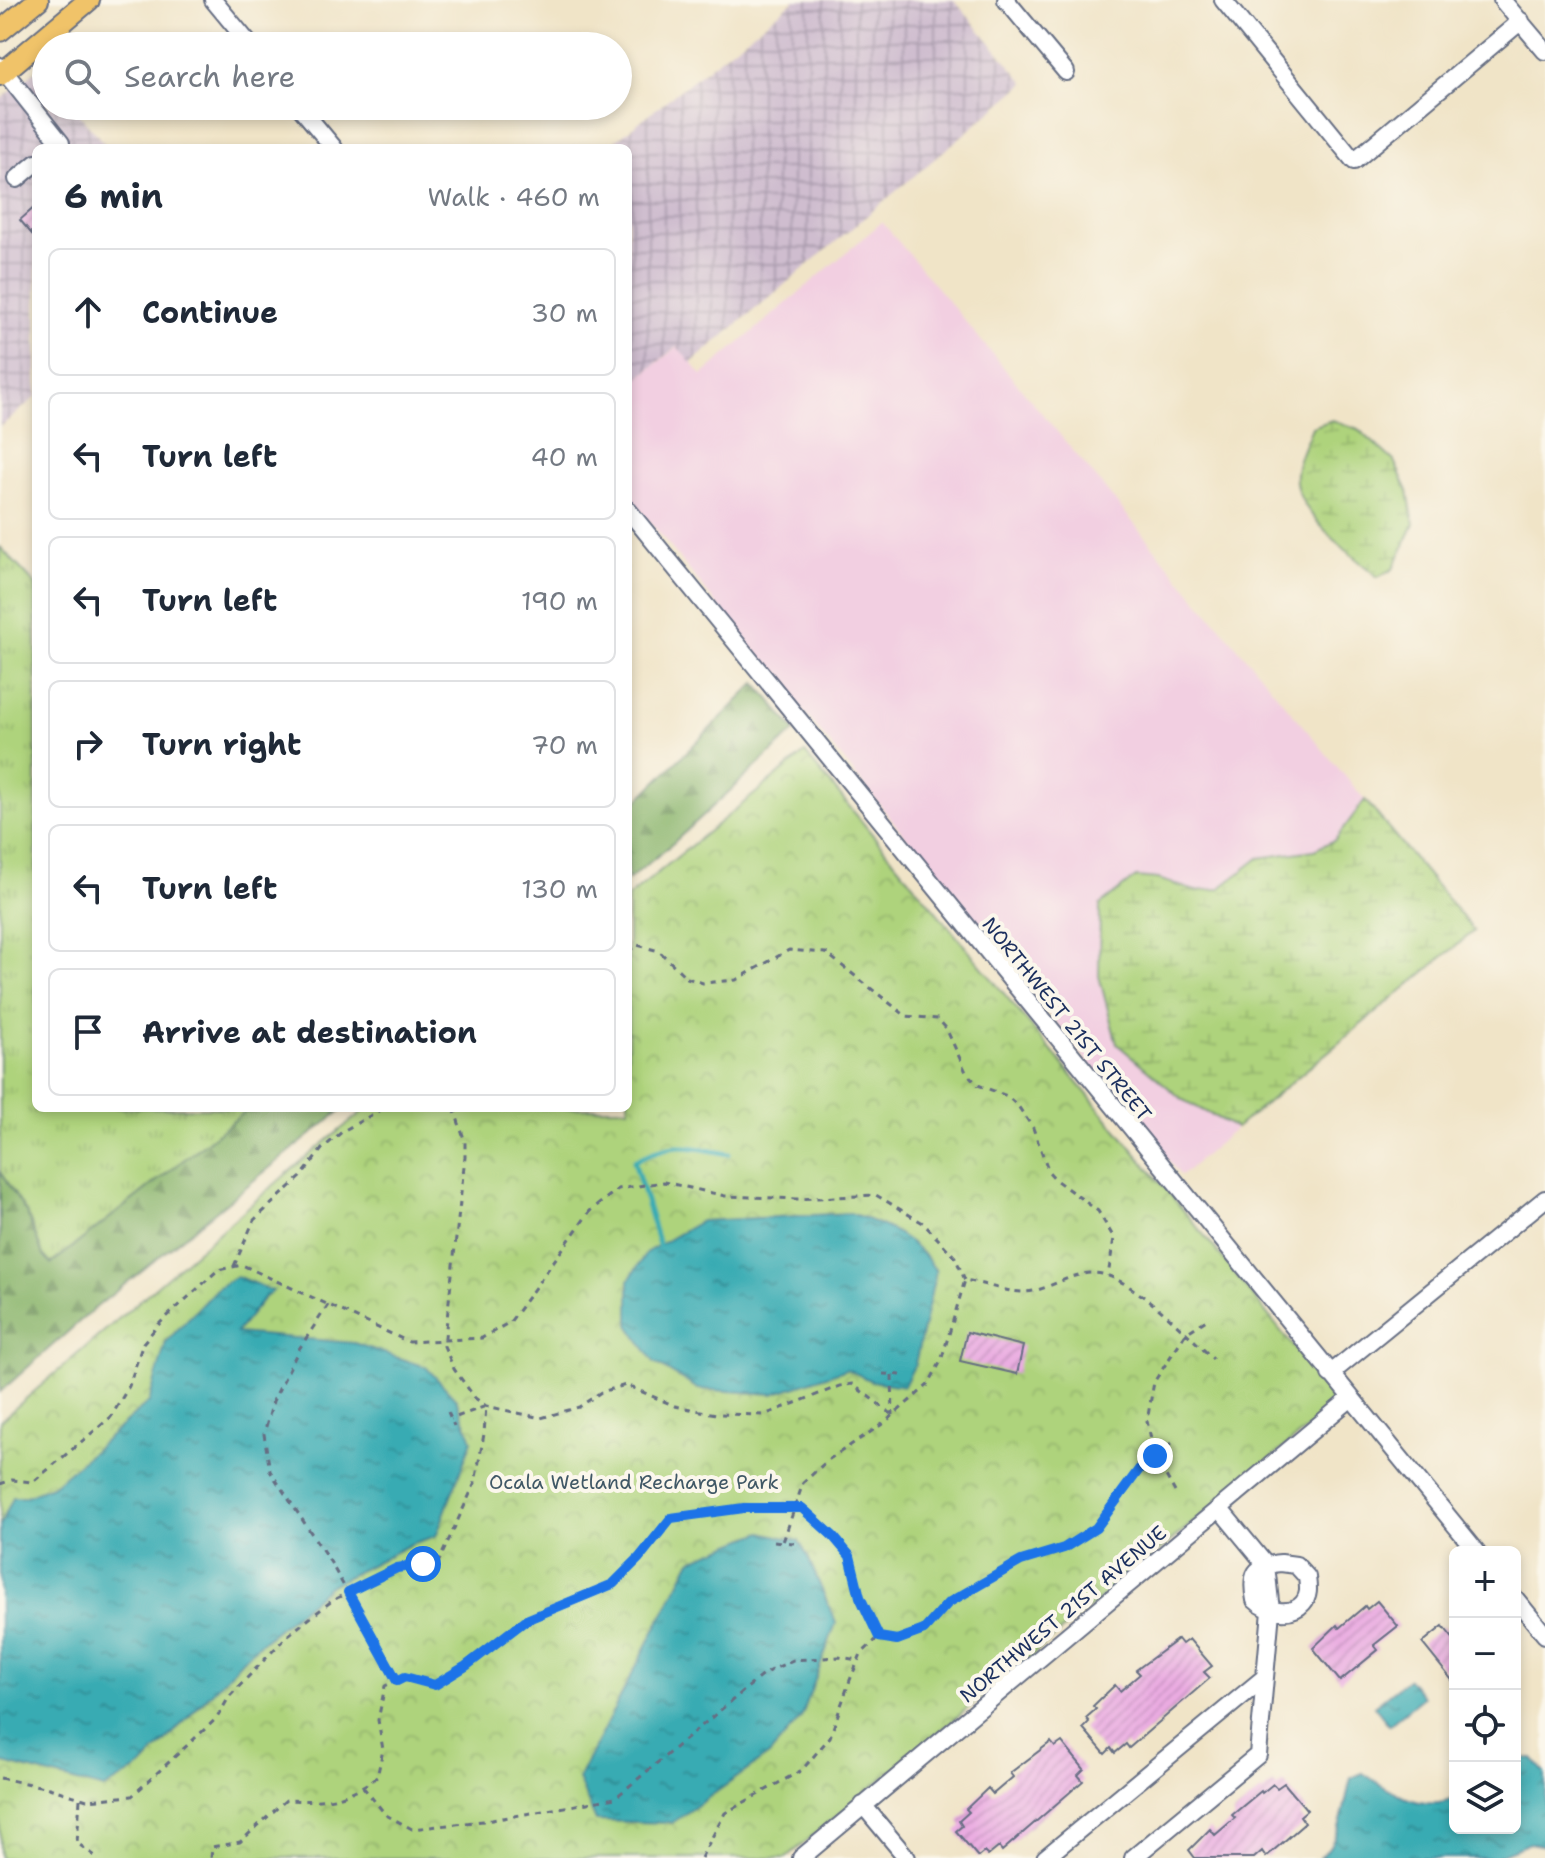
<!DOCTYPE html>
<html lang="en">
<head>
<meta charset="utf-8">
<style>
  :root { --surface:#fff; --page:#f2f2f3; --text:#1f2937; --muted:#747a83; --line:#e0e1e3 }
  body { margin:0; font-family:"Shantell Sans",sans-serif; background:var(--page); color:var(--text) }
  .controls { position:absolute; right:24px; bottom:24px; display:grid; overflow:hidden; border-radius:12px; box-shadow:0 4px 12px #0003 }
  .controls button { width:72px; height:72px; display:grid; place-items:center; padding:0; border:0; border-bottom:2px solid var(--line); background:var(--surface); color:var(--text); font:40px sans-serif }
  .stop { position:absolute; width:24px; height:24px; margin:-18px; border:6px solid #1a73e8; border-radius:50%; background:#fff }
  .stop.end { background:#1a73e8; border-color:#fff; box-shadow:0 2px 8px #0008 }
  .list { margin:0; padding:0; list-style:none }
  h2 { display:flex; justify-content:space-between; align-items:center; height:104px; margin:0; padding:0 32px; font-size:34px }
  h2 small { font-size:26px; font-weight:400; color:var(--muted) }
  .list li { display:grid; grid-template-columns:52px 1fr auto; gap:24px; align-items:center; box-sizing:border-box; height:128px; margin:0 16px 16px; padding:0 16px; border:2px solid var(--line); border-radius:12px }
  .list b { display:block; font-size:30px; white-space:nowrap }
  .list em { font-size:26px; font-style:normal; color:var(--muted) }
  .icon { flex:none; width:44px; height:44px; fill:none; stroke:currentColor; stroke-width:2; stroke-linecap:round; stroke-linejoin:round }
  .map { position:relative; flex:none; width:1545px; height:1858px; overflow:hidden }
  .search { position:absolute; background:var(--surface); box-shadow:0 4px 12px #0003; left:32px; top:32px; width:600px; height:88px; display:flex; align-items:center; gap:20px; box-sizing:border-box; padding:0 28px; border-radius:44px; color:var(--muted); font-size:30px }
  .panel { position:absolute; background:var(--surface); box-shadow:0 4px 12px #0003; left:32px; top:144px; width:600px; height:968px; border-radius:12px }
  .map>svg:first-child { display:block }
</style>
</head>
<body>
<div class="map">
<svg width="1545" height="1858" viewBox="0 0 1545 1858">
  <defs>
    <pattern id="industrial-grid" width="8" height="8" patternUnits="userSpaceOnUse" patternTransform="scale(2)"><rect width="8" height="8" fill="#cfbdcf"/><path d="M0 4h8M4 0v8" fill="none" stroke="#a79aab"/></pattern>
    <pattern id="grass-tufts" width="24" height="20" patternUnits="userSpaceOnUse" patternTransform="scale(2)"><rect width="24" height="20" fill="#aed37c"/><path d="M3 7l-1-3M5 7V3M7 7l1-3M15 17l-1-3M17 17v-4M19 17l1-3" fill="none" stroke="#95b56e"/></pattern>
    <pattern id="forest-firs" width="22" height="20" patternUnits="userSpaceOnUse" patternTransform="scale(2)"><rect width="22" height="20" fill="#8ab56c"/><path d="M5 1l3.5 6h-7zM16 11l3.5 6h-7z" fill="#70945c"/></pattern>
    <pattern id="wetland-marsh" width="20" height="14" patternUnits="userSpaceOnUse" patternTransform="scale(2)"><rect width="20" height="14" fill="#aed37c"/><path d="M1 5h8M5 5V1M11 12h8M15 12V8" fill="none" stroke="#95b56e"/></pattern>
    <pattern id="park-crowns" width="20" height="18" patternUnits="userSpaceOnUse" patternTransform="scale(2)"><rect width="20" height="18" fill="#aed37c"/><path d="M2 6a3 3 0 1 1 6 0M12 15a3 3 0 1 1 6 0" fill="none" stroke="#95b56e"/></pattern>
    <pattern id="water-ripples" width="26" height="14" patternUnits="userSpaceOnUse" patternTransform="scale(2)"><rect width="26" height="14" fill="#39abb3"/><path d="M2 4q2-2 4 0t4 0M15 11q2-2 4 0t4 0" fill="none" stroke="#2f8c95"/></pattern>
    <pattern id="building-hatch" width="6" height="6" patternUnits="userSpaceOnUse" patternTransform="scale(2)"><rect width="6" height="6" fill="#eaabe1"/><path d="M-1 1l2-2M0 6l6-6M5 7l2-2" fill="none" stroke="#c893c3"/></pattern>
  </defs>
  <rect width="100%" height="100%" fill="#fbf7ec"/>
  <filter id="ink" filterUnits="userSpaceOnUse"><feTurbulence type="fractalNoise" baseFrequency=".0125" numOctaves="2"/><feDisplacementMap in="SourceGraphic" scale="16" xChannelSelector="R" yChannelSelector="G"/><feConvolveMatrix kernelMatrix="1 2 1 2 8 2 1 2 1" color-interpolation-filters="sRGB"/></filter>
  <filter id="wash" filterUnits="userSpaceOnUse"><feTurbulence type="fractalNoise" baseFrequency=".006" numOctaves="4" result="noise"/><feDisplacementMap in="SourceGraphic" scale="32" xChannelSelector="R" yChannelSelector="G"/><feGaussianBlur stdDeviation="1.8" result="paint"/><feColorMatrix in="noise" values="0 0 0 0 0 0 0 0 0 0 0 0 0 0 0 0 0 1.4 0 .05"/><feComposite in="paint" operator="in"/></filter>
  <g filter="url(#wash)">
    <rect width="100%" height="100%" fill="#f0e4c7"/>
    <path fill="#f2cfe1" d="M882 222 1365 800 1335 839 1315 850 1259 858 1219 889 1195 891 1158 879 1183 1100 1236 1128 1181 1176 628 495V387L678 346 702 375Z"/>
    <path fill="url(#industrial-grid)" d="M795 0H954L1025 83 691 363 677 346 628 387V148H606Z
      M39 68 46 76V106H72L108 148H36V397L0 427V100Z"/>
    <path fill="url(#grass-tufts)" stroke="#64816d" stroke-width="2" d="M0 547 36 585V1108H250L51 1264 43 1255 27 1214 0 1172Z"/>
    <path fill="url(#forest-firs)" stroke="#527265" stroke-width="2" d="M756 683 795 731 671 845 628 880V810Z
      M250 1108H344L89 1313 0 1392V1172L27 1214 43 1255 51 1264Z"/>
    <path fill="url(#wetland-marsh)" stroke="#64816d" stroke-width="2" d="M1332 420 1358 429 1394 461 1408 491 1414 524 1393 569 1378 577C1354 557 1299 515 1296 482 1294 464 1306 443 1312 427Z
      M1365 800 1474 931 1236 1128 1183 1100 1117 1044 1099 976 1100 905 1136 877 1158 879 1195 891 1219 889 1259 858 1314 850 1335 840Z"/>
    <path fill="url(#park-crowns)" stroke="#64816d" stroke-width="2" d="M805 753 1222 1257 1326 1388 1331 1400 1320 1418 786 1858H0V1421L297 1165 367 1108H628V897Z"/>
    <path fill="url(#water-ripples)" stroke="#2a6d88" stroke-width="2" d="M850 1213C886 1226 914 1237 936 1271L915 1364 904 1386 871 1381 847 1369 773 1394 698 1389 654 1362 629 1325V1280L647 1252 701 1221Z
      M236 1276 273 1291 264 1298 236 1333 354 1343 426 1367 456 1399 472 1440 436 1536 411 1544 329 1586 250 1652 141 1767 104 1789 0 1762V1526L13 1497H24L54 1485 149 1402 166 1342 216 1289Z
      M762 1532 799 1541 808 1557 836 1623 801 1718 769 1755 672 1823 596 1821 578 1779 691 1560Z
      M1408 1679 1423 1697 1389 1725 1374 1706Z
      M1515 1759H1533L1545 1773V1846L1530 1843 1493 1858H1320C1342 1837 1344 1806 1351 1778L1363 1773C1389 1791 1424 1814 1455 1798V1828H1515Z"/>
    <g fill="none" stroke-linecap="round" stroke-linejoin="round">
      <path stroke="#39abb3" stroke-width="5" d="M659 1245 634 1161C673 1141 687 1146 729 1154"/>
    </g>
    <g id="blocks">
      <path fill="url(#building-hatch)" d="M36 206V239L20 220Z
        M967 1332 1023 1346 1017 1374 960 1361Z
        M1377 1601 1398 1626 1374 1645 1378 1650 1340 1681 1313 1648 1337 1625 1339 1628 1365 1606 1367 1609Z
        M1443 1626 1455 1641V1684L1422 1643Z
        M1178 1639 1182 1644 1189 1639 1212 1666 1204 1672 1210 1678 1129 1748 1126 1744 1115 1753 1111 1748 1105 1754 1083 1728 1089 1722 1086 1718 1096 1709 1093 1706 1115 1685 1120 1691 1140 1674 1136 1670Z
        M1051 1742 1055 1747 1062 1742 1084 1769 1078 1775 1083 1781 1002 1851 999 1847 988 1856 984 1852 978 1857 956 1831 962 1826 959 1821 969 1812 966 1809 988 1788 993 1794 1013 1777 1010 1773Z
        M1284 1783 1307 1810 1300 1816 1305 1823 1266 1857 1262 1851 1254 1858H1195L1189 1850 1210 1829 1215 1835 1235 1818 1232 1815 1261 1791 1262 1793 1273 1784 1277 1788Z"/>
    </g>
  </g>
  <g filter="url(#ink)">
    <use href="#blocks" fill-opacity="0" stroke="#666e83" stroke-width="2"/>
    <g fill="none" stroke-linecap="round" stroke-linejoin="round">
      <defs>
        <path id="minor" d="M213 0 251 46
          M1006 0 1066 72
          M1223 0 1354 161 1521 21
          M1502 0 1545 51
          M0 66 61 143 54 148
          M299 106 334 148
          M17 179 36 163
          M628 510 1477 1552
          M1330 1374 1545 1199
          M1281 1563 1296 1565 1307 1577C1308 1586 1310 1595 1303 1603 1291 1617 1266 1611 1255 1600 1250 1575 1254 1565 1281 1563Z
          M1515 1598 1545 1635
          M863 1805 907 1858
          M801 1858 1350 1399
          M1045 1858 1265 1677
          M1133 1858 1258 1755 1271 1611 1266 1565 1219 1508"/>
        <path id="major" d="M0 31 38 0
          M0 75 89 0"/>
      </defs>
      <use href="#minor" stroke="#666e83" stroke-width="20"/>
      <use href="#major" stroke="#666e83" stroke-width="24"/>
      <path stroke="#666e83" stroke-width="3" stroke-dasharray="6 6" stroke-linecap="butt" d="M628 951 637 945 659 951 687 978 703 983 736 980 789 950 826 953 906 1016 938 1019 946 1028 966 1072 978 1085 1007 1096 1018 1106 1033 1128 1049 1172 1057 1181 1098 1211 1114 1238 1108 1276
        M454 1108 465 1142V1157L444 1346 454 1369 475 1398 486 1406 541 1418 579 1407 601 1392 626 1385 675 1406 716 1414 764 1415 840 1386 852 1384 893 1415
        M234 1266 254 1220 301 1177 322 1149 343 1131 384 1108
        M328 1305 299 1349 273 1401 264 1434 270 1471 331 1563 397 1681
        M883 1374 903 1375
        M892 1375 893 1415
        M448 1412 454 1426
        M0 1484 12 1480 33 1482 111 1417 129 1386 143 1343 160 1323 218 1270 242 1265 409 1342 482 1338 510 1322 590 1211 618 1189 664 1182 725 1196 797 1199 876 1195 923 1223 955 1257 965 1280
        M1175 1492 1155 1456 1147 1421 1154 1382 1186 1333 1208 1319
        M774 1541 783 1542
        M794 1543 783 1542 803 1483 828 1460 884 1423 928 1385 941 1361 965 1280C982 1283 1009 1293 1025 1292 1050 1291 1075 1268 1102 1274 1134 1281 1189 1335 1213 1359
        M0 1778 49 1788 87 1800 132 1796 217 1718 229 1697 287 1636 333 1600 397 1568 439 1561 475 1483 484 1434 486 1406 451 1419
        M363 1787 386 1815 412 1829 492 1820 615 1798 765 1673 793 1660 839 1657 859 1660
        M80 1799 77 1843 98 1858
        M211 1858 212 1847 240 1842 286 1800C325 1802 345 1800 377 1777L383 1750 378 1720 385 1686 405 1677 435 1685 466 1666 526 1620 613 1584 639 1558 671 1518 744 1508H802L833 1536 850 1556 860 1597 879 1637 897 1640 924 1630 948 1603 1021 1561 1064 1548 1096 1528 1143 1464 1172 1443
        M701 1858 725 1813 802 1770 830 1737 850 1680 861 1654 879 1637"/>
      <use href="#minor" stroke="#fff" stroke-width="16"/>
      <use href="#major" stroke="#f0c369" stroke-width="20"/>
    </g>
  </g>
  <g fill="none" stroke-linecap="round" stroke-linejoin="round" filter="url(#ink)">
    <path stroke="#1a73e8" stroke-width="10" d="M423 1564 397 1568 348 1592 397 1681 405 1677 435 1685 466 1666 526 1620 613 1584 639 1558 671 1518 744 1508H802L833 1536 850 1556 860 1597 879 1637 897 1640 924 1630 948 1603 1021 1561 1064 1548 1096 1528 1143 1464 1155 1456"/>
  </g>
  <g text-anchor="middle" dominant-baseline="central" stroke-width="8" stroke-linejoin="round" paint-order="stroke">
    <g font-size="20" fill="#1b2f5e" stroke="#fbf7ec">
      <text transform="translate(1067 1019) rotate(51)">NORTHWEST 21ST STREET</text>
      <text transform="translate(1063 1614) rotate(-40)">NORTHWEST 21ST AVENUE</text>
    </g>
    <g font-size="20" fill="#405866" stroke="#fbf7ec">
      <text x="634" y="1482">Ocala Wetland Recharge Park</text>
    </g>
  </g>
</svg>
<div class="controls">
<button>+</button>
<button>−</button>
<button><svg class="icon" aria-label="locate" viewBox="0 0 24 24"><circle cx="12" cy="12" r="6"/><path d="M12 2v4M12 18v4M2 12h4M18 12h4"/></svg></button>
<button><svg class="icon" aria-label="layers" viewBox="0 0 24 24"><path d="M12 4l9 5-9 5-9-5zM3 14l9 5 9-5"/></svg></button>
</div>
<div class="stop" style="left:423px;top:1564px"></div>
<div class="stop end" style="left:1155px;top:1456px"></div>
<div class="search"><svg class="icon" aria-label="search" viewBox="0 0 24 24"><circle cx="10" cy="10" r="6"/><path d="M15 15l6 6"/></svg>Search here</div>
<section class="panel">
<h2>6 min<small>Walk · 460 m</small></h2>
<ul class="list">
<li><svg class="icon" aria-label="ahead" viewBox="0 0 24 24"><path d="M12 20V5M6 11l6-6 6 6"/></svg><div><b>Continue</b></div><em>30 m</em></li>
<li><svg class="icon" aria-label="left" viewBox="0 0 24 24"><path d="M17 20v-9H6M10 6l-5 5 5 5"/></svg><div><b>Turn left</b></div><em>40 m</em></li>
<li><svg class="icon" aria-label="left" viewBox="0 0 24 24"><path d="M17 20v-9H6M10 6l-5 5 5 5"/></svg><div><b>Turn left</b></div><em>190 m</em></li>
<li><svg class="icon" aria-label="right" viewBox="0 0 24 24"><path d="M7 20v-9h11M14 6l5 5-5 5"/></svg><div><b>Turn right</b></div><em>70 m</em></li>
<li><svg class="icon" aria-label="left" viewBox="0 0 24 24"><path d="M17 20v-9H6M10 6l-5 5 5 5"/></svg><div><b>Turn left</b></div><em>130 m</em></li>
<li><svg class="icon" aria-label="arrive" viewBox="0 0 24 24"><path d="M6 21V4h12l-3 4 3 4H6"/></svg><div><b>Arrive at destination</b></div></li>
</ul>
</section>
</div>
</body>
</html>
